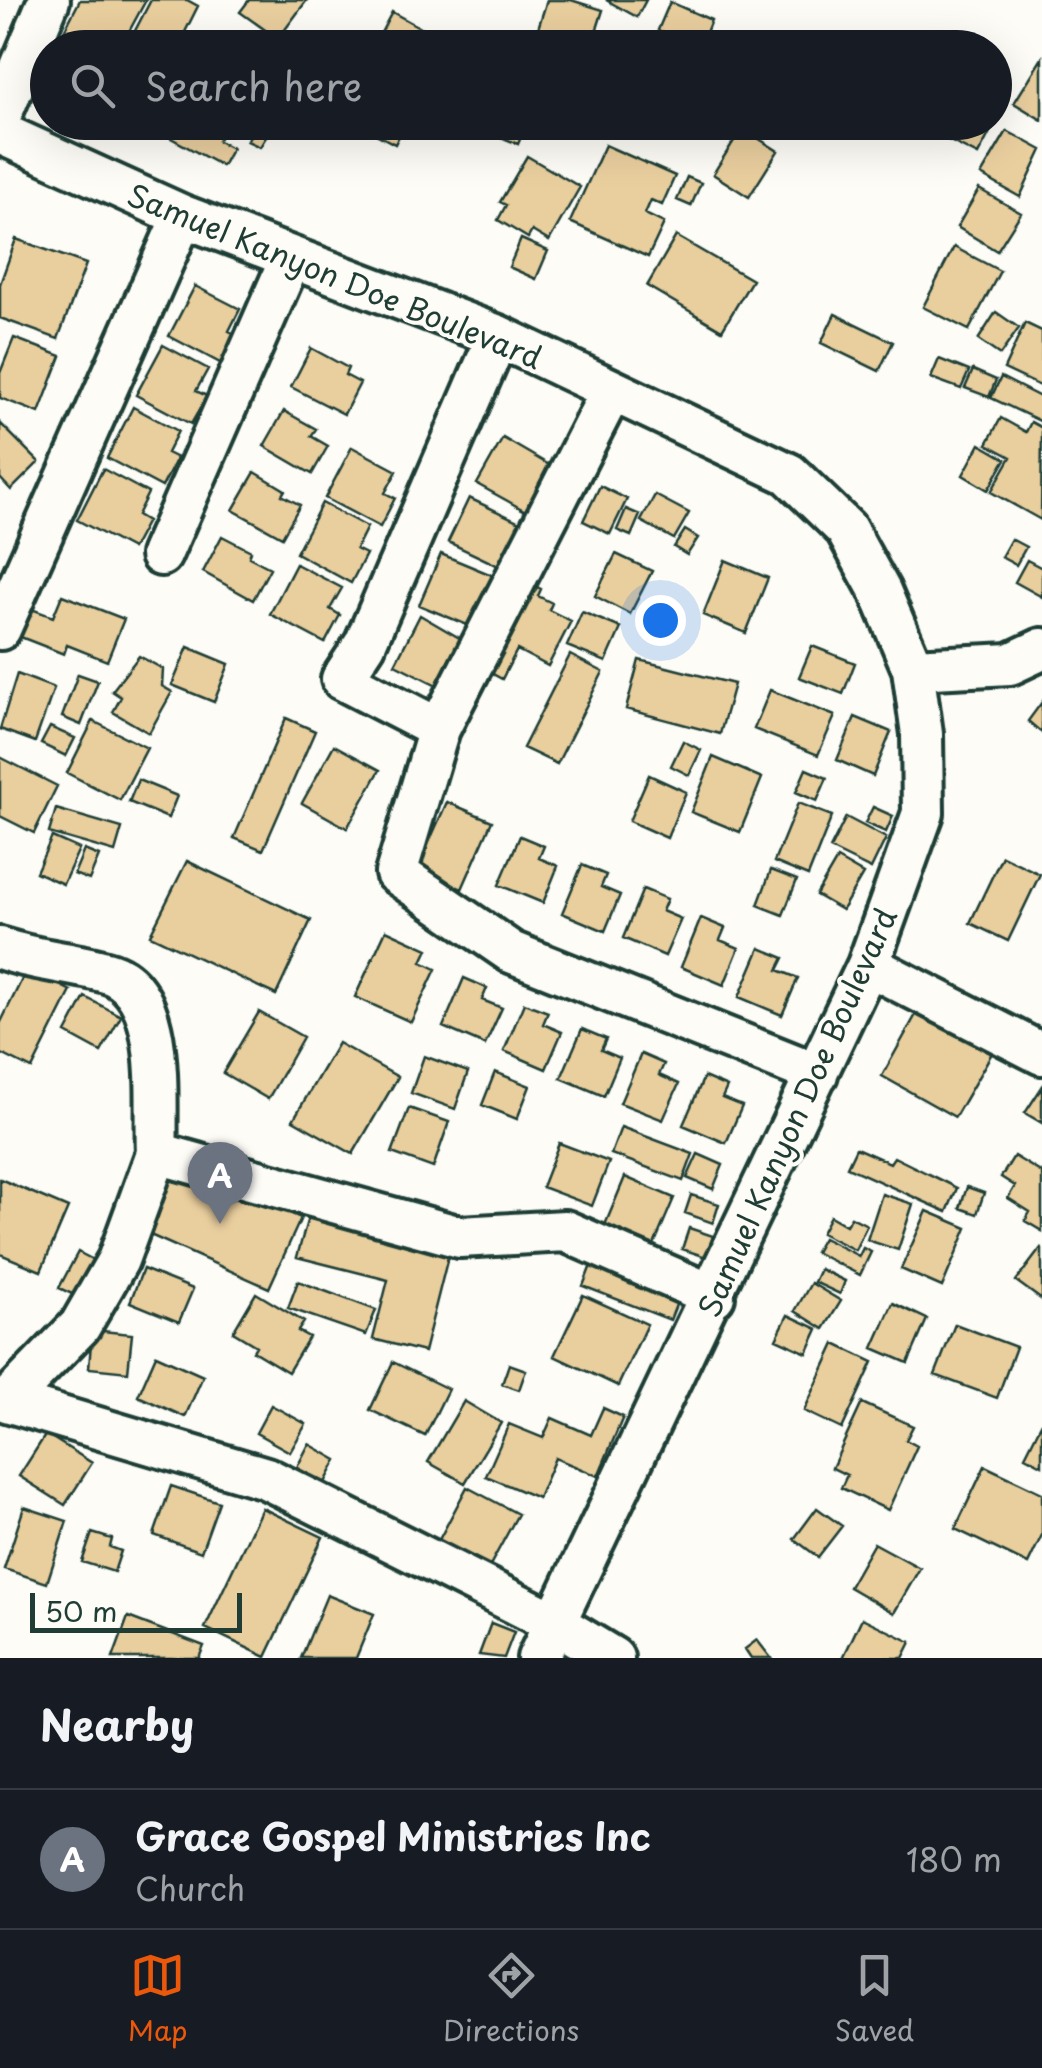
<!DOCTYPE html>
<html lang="en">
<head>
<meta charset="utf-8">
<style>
  :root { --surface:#171b24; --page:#20242c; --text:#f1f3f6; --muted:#9ea1a6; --line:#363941; --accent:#ea580c }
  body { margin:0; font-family:"Playpen Sans",sans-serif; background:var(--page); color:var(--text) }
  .scale { position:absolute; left:30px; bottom:25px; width:212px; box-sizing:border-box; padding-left:10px; border:5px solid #1f3d34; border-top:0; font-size:28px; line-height:35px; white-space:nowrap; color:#1f3d34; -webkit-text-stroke:8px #fdfcf7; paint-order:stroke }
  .you { position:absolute; left:660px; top:620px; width:35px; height:35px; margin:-25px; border:8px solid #fff; border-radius:50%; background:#1a73e8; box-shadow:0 0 0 15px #1a73e833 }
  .badge { display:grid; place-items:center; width:65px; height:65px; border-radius:50%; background:var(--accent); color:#fff; font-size:32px; font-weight:700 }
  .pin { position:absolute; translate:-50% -82px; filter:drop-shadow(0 2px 5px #0008) }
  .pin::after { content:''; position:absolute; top:52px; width:35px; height:30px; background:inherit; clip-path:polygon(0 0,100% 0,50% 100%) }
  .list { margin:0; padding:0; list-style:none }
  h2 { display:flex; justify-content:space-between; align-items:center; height:130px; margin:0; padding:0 40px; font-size:42px }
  h2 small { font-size:32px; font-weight:400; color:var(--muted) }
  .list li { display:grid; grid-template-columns:65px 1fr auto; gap:30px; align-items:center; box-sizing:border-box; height:140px; padding:0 40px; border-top:2px solid var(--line) }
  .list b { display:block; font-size:38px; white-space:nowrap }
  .list p { margin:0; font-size:32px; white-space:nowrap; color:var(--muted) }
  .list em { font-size:32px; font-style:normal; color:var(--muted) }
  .icon { flex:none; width:55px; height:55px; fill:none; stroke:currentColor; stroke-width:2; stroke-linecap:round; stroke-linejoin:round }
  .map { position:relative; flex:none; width:1042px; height:1658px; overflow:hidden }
  .search { position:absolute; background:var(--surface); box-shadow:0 10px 40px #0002; left:30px; right:30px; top:30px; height:110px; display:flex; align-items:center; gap:25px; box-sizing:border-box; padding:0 35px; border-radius:55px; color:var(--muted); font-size:38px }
  .sheet { height:270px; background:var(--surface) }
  nav { display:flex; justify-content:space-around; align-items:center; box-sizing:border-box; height:140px; border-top:2px solid var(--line); background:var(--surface); font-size:28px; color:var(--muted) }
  nav a { display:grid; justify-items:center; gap:5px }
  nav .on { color:var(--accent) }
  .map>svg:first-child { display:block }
</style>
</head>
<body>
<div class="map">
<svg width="1042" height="1658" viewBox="0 0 1042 1658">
  <rect width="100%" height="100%" fill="#fdfcf7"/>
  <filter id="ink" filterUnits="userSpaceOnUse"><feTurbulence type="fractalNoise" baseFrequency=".01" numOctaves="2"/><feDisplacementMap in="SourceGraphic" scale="20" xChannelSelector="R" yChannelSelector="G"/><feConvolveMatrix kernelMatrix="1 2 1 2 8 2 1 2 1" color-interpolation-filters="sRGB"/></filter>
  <g filter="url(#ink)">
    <path fill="#e9ce9e" stroke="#1f3d34" stroke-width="2.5" d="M80 0H146L120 48H89L63 33Z
      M151 0H187L198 6 177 48H126Z
      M249 0H307L278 39 240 12Z
      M547 0H571L603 10 591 48H553L534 41Z
      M606 0H646L637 17Z
      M670 2 711 20 700 48 658 30Z
      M392 12 457 48H373Z
      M1042 58V120L1014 103Z
      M994 105 1002 109 978 155 920 126 922 122H994Z
      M153 122H228L218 141 232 148 222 166 151 127Z
      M353 122H406L395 144Z
      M487 122H527L518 144 484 130Z
      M256 125 269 132 260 147 247 141Z
      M742 128 778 151 749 197 713 174Z
      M1007 131 1042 150 1020 197 981 175Z
      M605 145 675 176 662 205 651 200 645 214 664 223 648 257 570 222Z
      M527 156 580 187 549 241 532 231 528 238 498 220 506 205 500 202Z
      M687 177 701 183 691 206 677 200Z
      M979 189 1021 213 997 251 957 227Z
      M676 236 752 280 722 330 647 286Z
      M16 239 86 264 58 339 0 318V284Z
      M521 239 548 251 536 279 509 267Z
      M954 247 1000 271 969 330 923 307Z
      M195 286 240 309 229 331 239 336 224 365 169 336Z
      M996 312 1019 328 1000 355 978 340Z
      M835 314 893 342 879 371 821 343Z
      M1025 323 1042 331V387L1004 369Z
      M14 338 61 356 39 413 0 398V373Z
      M163 345 208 369 196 391 207 396 191 424 136 395Z
      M311 348 348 368 345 375 360 383 344 414 291 387Z
      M939 359 969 371 961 389 931 378Z
      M973 370 996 380 989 397 965 388Z
      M1001 377 1042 398V422L991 398Z
      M133 407 178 431 167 453 177 458 162 487 107 458Z
      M284 411 316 429 311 436 328 446 312 474 264 446Z
      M1001 418 1026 432 1031 422 1042 428 1041 520 991 492 1011 457 987 444Z
      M0 423 39 462 11 490 0 478Z
      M503 438 556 469 531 514 477 484Z
      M980 444 1006 459 988 490 963 475Z
      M352 447 397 471 385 493 395 498 380 527 325 498Z
      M103 469 148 493 137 515 147 521 132 549 77 520Z
      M255 472 285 490 282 495 300 505 282 537 233 510Z
      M600 486 627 499 610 534 583 521Z
      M655 495 689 513 674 539 641 521Z
      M469 498 524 524 503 568 448 542Z
      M322 503 367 527 356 549 366 554 351 583 296 553Z
      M626 509 640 515 631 536 617 530Z
      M685 530 698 538 687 555 674 547Z
      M222 536 251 551 249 557 270 568 253 600 203 572Z
      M1011 539 1026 547 1016 565 1001 557Z
      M441 554 499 578 477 629 419 605Z
      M616 554 652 571 630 614 595 596Z
      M725 560 768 578 746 633 703 615Z
      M1027 560 1042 568V597L1015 582Z
      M296 564 342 588 330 609 340 615 325 643 270 614Z
      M525 581 541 589 538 596 552 603 549 610 571 621 548 666 517 650 502 679 480 667Z
      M62 595 124 619 107 661 67 645 64 654 18 636 29 608 53 617Z
      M582 612 621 628 606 662 567 646Z
      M420 615 468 643 445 689 395 664Z
      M812 646 855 663 843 694 799 677Z
      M188 647 229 664 214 702 172 685Z
      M570 655 603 672 557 764 523 748Z
      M139 656 163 669 162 686 172 692 149 733 113 712 121 697 112 691Z
      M639 660 734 684 720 734 626 709Z
      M17 674 54 688 35 742 0 729Z
      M78 674 98 681 81 725 62 717Z
      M770 690 835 716 818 755 754 729Z
      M1042 702V733L1028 721Z
      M855 717 891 732 873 776 837 760Z
      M286 718 315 731 263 850 234 838Z
      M93 721 147 748 120 800 67 773Z
      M50 727 75 738 66 756 41 744Z
      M683 741 701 750 689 775 671 766Z
      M334 745 380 770 347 828 302 803Z
      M0 757 57 786 34 833 0 816Z
      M713 757 762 778 740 832 691 812Z
      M806 769 827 778 817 801 796 792Z
      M649 775 686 792 667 838 629 821Z
      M138 780 177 796 168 818 129 802Z
      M447 802 492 821 462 889 417 869Z
      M798 803 832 816 808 876 774 862Z
      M873 807 893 816 886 832 865 823Z
      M56 809 122 828 115 852 49 833Z
      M846 817 886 838 871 869 830 849Z
      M520 836 544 846 539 858 558 866 543 903 499 885Z
      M52 837 79 849 63 884 36 872Z
      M84 850 99 856 89 880 74 874Z
      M1002 856 1040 874 1008 941 970 923Z
      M837 859 863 874 842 910 816 895Z
      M187 861 311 920 276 995 150 935Z
      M582 865 606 875 601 887 620 895 605 931 562 913Z
      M771 870 797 880 783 915 758 905Z
      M643 889 667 899 662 911 681 919 665 956 623 938Z
      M701 918 725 928 720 940 739 948 724 985 681 967Z
      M386 930 428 949 422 962 436 969 411 1022 355 997Z
      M760 948 784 958 778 970 798 978 782 1015 739 997Z
      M27 969 71 991 32 1069 0 1053V1024Z
      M464 978 487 988 482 1000 502 1008 485 1045 443 1027Z
      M85 997 121 1016 101 1052 66 1033Z
      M524 1003 548 1012 543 1024 562 1032 546 1069 504 1051Z
      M918 1011 992 1053 955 1117 882 1076Z
      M259 1012 303 1037 268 1099 223 1073Z
      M582 1029 606 1039 601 1050 620 1058 604 1096 561 1078Z
      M338 1043 398 1077 353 1154 293 1120Z
      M641 1054 664 1064 659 1075 679 1084 663 1120 620 1103Z
      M424 1056 468 1072 455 1109 411 1093Z
      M495 1072 530 1086 517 1119 482 1105Z
      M704 1077 727 1087 722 1098 742 1106 726 1143 683 1125Z
      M1042 1087V1123L1025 1113Z
      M409 1108 449 1122 433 1168 392 1153Z
      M621 1127 693 1154 683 1181 611 1154Z
      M559 1143 609 1162 592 1206 542 1187Z
      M856 1148 890 1163 894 1157 957 1188 947 1212 847 1167Z
      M698 1154 723 1165 713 1189 687 1178Z
      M1014 1156 1042 1173V1231L1025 1221 1030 1212 1008 1198 1015 1186 1001 1177Z
      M171 1160 301 1218 269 1288 139 1230Z
      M625 1177 674 1198 654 1245 605 1225Z
      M0 1179 68 1208 41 1271 0 1254Z
      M967 1187 984 1193 977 1214 960 1208Z
      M882 1194 913 1204 898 1250 867 1240Z
      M691 1195 719 1204 713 1223 685 1213Z
      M310 1210 451 1245 424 1352 373 1339 388 1280 297 1257Z
      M927 1211 967 1228 942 1287 901 1269Z
      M830 1216 846 1225 851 1217 867 1225 855 1250 821 1233Z
      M689 1228 713 1236 706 1257 682 1249Z
      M823 1238 859 1256 863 1248 871 1252 860 1275 815 1252Z
      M1041 1248 1042 1249V1300L1016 1281Z
      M78 1252 103 1265 85 1300 59 1288Z
      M595 1255 682 1290 670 1320 583 1286Z
      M143 1269 193 1289 179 1322 130 1302Z
      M820 1269 845 1281 840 1294 814 1282Z
      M298 1281 376 1310 366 1335 288 1308Z
      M811 1283 841 1301 824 1329 795 1311Z
      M256 1293 304 1322 298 1331 309 1337 288 1372 253 1351 256 1346 233 1332Z
      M583 1295 647 1324 618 1386 554 1356Z
      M893 1303 927 1319 908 1363 873 1348Z
      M788 1315 818 1329 807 1353 776 1339Z
      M955 1324 1016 1347 997 1398 935 1375Z
      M92 1330 132 1334 128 1372 89 1368Z
      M835 1344 873 1362 842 1429 804 1411Z
      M156 1355 203 1376 185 1417 138 1396Z
      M393 1362 448 1389 425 1436 370 1410Z
      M509 1364 526 1370 519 1390 502 1384Z
      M464 1401 501 1423 465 1483 428 1462Z
      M862 1403 913 1426 906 1440 917 1446 888 1510 841 1488 847 1475 832 1468Z
      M271 1405 306 1424 290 1452 256 1433Z
      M603 1408 623 1417 598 1476 555 1458 538 1498 486 1476 509 1424 543 1438 552 1418 591 1435Z
      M1042 1422V1465L1025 1456Z
      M46 1434 92 1463 65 1505 19 1476Z
      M309 1444 337 1460 320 1492 292 1477Z
      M985 1466 1042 1493V1535L1028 1564 955 1529Z
      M171 1486 219 1502 201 1552 154 1535Z
      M467 1487 518 1514 482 1580 432 1553Z
      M24 1507 67 1521 47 1583 4 1569Z
      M262 1508 323 1537 266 1657 205 1628Z
      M817 1508 842 1526 818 1557 794 1539Z
      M92 1533 112 1539 110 1547 121 1551 114 1572 82 1562Z
      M874 1543 920 1568 894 1613 849 1587Z
      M327 1595 374 1614 356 1658H301Z
      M128 1617 204 1646 199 1658H113Z
      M862 1618 911 1642 903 1658H843Z
      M491 1623 514 1632 504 1658 479 1655Z
      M757 1640 771 1658H751L745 1649Z"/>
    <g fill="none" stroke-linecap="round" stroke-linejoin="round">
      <defs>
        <path id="minor" d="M0 117 49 0
          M0 133 183 216 498 336 789 474 846 529 880 591 913 669 922 734 923 813 868 965 538 1658
          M498 336 365 644 342 679 439 729 396 873 511 952 817 1074
          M161 555 291 258
          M0 629 183 216
          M913 669 1010 664 1042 649
          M439 729 611 392
          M0 948C35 961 71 962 106 972 169 989 154 1101 157 1153
          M868 965 1042 1054
          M613 1658 555 1623 266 1478 7 1401 80 1326 118 1260 157 1153 460 1237 565 1231 714 1296"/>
      </defs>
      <use href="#minor" stroke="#1f3d34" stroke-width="48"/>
      <use href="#minor" stroke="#fdfcf7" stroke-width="40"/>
    </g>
  </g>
  <g text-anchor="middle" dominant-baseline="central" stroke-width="8" stroke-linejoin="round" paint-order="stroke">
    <g font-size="30" fill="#1f3d34" stroke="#fdfcf7">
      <text transform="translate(335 275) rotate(22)">Samuel Kanyon Doe Boulevard</text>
      <text transform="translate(796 1112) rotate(-66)">Samuel Kanyon Doe Boulevard</text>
    </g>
  </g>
</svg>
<div class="scale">50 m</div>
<div class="you"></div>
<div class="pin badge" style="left:220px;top:1224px;background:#6b7280">A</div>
<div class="search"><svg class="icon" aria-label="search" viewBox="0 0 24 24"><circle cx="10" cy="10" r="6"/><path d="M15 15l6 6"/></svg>Search here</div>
</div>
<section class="sheet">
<h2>Nearby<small></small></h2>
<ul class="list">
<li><span class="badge" style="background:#6b7280">A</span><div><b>Grace Gospel Ministries Inc</b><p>Church</p></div><em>180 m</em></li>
</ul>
</section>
<nav>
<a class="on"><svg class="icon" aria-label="map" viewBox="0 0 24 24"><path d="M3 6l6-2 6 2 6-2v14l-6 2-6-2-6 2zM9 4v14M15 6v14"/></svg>Map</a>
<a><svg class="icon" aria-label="directions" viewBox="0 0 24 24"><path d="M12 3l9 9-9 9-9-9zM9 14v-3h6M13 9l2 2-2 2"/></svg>Directions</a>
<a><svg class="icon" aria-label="saved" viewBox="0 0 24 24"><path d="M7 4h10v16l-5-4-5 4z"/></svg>Saved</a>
</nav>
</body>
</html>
